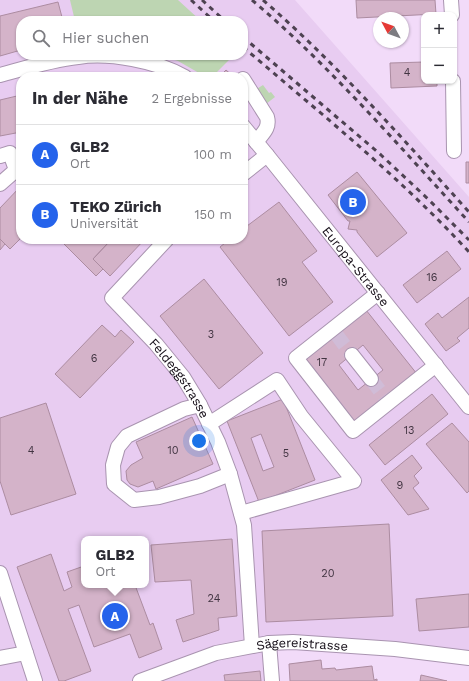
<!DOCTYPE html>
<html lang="de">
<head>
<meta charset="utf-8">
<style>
  :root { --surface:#fff; --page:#f2f2f3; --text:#2b2b33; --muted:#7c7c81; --line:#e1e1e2; --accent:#2563eb }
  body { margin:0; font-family:"Work Sans",sans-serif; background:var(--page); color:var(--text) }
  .controls { position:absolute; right:12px; top:12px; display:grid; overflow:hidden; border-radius:8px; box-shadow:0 1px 3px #0004 }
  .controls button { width:36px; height:36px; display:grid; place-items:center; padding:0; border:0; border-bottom:1px solid var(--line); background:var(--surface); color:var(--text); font:20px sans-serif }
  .compass { position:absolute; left:373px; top:12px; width:36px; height:36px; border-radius:50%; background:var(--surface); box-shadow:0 1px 3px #0004; rotate:311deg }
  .you { position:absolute; left:199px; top:441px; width:14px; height:14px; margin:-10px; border:3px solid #fff; border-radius:50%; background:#1a73e8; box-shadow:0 0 0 6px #1a73e833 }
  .badge { display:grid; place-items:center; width:26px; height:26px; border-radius:50%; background:var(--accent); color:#fff; font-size:13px; font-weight:700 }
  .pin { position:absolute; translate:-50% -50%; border:2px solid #fff; box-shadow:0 1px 4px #0006 }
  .popup { position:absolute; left:81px; top:536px; width:68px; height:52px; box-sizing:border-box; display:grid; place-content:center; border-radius:8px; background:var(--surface); filter:drop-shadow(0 1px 3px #0005); font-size:13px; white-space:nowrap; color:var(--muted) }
  .popup b { font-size:15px; color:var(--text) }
  .popup::after { content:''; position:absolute; left:50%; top:100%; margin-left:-8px; border:8px solid transparent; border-top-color:var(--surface) }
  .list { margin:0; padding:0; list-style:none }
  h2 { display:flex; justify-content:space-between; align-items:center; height:52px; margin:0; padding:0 16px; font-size:17px }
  h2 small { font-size:13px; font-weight:400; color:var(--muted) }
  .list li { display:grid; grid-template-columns:26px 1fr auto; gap:12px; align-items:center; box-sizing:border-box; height:60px; padding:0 16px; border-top:1px solid var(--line) }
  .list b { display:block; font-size:15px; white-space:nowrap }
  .list p { margin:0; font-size:13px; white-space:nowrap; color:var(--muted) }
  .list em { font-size:13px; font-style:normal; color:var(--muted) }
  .icon { flex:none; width:22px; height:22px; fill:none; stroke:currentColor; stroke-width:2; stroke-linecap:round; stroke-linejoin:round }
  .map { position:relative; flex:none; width:469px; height:681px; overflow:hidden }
  .search { position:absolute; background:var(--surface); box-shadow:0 1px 3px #0004; left:16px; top:16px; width:232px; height:44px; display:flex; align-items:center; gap:10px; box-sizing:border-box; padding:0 14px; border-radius:16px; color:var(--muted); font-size:15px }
  .panel { position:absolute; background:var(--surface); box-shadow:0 1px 3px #0004; left:16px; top:72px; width:232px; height:172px; border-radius:16px }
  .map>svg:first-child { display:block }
</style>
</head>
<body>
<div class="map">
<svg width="469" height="681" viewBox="0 0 469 681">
  <rect width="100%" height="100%" fill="#f2dbf9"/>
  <path fill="#e8ccf1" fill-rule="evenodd" d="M0 0H295L469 197V651L266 636 269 681H0ZM21 21H243V55H21ZM21 77H243V239H21ZM84 539H146V585H84Z"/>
  <path fill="#bdd5b2" d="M70 0H178L201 21H75Z
    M160 55H234L212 77H206L178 61Z
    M263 85 269 93 271 92 275 97 266 104 255 90Z"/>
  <path fill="#d4b3c9" stroke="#ac8ca1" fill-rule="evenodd" d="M356 0H435L436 14 357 18Z
    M58 2 63 21H21V50L0 56V16Z
    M424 62V81H437V86L391 88 390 63Z
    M226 70 234 77H219Z
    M91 74 92 77H75Z
    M21 95V132L0 136V100Z
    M466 162H469V183H466Z
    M357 172 407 233 377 257 357 232V230L348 229 350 221H348L328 195Z
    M21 186V238L10 249 0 239V208Z
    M279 202 317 251 302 262 333 302 289 336 220 247 230 239H243V229Z
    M0 239 5 244 0 250Z
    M69 239H105L108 243 93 259 103 269 96 276 64 244Z
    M105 239H145L110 276 93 259 108 243Z
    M447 251 461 269 417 303 403 285Z
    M204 279 263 353 219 389 160 316Z
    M469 297V328L457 338 460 341 446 351 425 324 438 313 442 318Z
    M366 310 417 374 355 425 303 361ZM363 345 383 370 358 390 339 365Z
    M102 325 115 337 121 330 134 342 80 398 55 374Z
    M432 394 448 414 385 465 369 445Z
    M283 399 315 480 259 502 227 421ZM261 434 274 467 263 471 251 438Z
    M46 403 76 494 11 515 0 481V418Z
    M192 417 213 464 156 489 153 481 138 487 130 484 127 480 126 471 131 465 143 458 136 442Z
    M452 423 469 442V491L467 493 426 444Z
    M412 455 422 468 414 476 419 483 413 488 429 509 408 515 381 480Z
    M389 524 393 616 266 622 262 531Z
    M232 539 237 616 218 618 219 630 183 642 176 620 194 614 191 580 155 582 151 545Z
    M51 554 64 591 72 587 67 572 84 566V585H135L150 625 153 623 162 649 139 658 130 634 94 647 79 605 68 609 91 671 64 681H59L17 567Z
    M469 594V627L419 631 416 599Z
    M321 660 322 669 335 668 336 670 372 666 374 680 377 679V681H290L289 664Z
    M260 671 261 681H225L224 675Z
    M421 675 447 681H420Z"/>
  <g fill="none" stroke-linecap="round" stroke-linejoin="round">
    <path stroke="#d0bcd7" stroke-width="14" stroke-dasharray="14 7" stroke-linecap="butt" d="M336 334 352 355
      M371 379 386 399"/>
    <defs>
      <g id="minor">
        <path d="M451 0 452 15"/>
        <path d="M0 75C26 68 51 60 78 57 109 52 157 61 185 77"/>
        <path d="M243 79 267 117C270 128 263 133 256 142"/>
        <path d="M453 81 454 151"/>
        <path id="s1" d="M243 126 267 155 469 407"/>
        <path d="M0 156 10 153 16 170 0 184"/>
        <path d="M243 174 267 155"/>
        <path id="s2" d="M167 239 112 298 156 344 183 377 200 405 218 442 230 474 244 525 252 646"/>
        <path d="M378 293 296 358 353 431 436 365"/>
        <path d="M352 355 371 379"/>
        <path d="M200 405 184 409 127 436 118 447 113 465 114 484 134 500 159 497 200 486 230 474"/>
        <path d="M209 424 277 380 301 416 354 481 241 513"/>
        <path d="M0 573 35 681"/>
        <path d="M269 643 272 681"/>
        <path d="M0 658 26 653"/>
        <path id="s3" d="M140 681 216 653 269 643 293 642 395 649 469 658"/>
      </g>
    </defs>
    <use href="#minor" stroke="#a994b0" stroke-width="16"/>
    <use href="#minor" stroke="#fff" stroke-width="14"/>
    <path stroke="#4e4252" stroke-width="3" stroke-dasharray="5 5" stroke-linecap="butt" d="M191 0 214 21
      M202 0 225 21
      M252 0C331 67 399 146 469 222
      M263 0C338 65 403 139 469 212
      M243 37 381 155 428 199 469 240
      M243 47C320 113 400 177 469 252"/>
  </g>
  <g text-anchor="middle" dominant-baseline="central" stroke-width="3.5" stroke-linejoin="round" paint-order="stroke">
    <g font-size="11" fill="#423542">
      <text x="407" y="72">4</text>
      <text x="432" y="277">16</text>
      <text x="282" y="282">19</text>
      <text x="211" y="334">3</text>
      <text x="94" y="358">6</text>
      <text x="322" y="362">17</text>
      <text x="409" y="430">13</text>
      <text x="31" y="450">4</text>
      <text x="173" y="450">10</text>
      <text x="286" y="453">5</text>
      <text x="400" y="485">9</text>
      <text x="328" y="573">20</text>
      <text x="214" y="598">24</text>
    </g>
    <g font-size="13" fill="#120b15" stroke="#faecfe">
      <text stroke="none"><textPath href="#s1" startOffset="180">Europa-Strasse</textPath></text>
      <text stroke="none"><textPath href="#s2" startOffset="186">Feldeggstrasse</textPath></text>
      <text stroke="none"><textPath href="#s3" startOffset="168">Sägereistrasse</textPath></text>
    </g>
  </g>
</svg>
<div class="controls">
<button>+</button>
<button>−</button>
</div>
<svg class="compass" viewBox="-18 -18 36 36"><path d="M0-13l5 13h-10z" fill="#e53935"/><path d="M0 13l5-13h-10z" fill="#7c7c81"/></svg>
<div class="you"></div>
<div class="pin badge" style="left:115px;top:616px">A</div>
<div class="popup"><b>GLB2</b>Ort</div>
<div class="pin badge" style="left:353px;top:202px">B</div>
<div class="search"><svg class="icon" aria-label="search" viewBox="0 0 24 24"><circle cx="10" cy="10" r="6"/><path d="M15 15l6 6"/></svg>Hier suchen</div>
<section class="panel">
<h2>In der Nähe<small>2 Ergebnisse</small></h2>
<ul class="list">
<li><span class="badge">A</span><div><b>GLB2</b><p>Ort</p></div><em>100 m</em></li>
<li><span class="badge">B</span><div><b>TEKO Zürich</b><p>Universität</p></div><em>150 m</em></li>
</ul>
</section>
</div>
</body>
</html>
